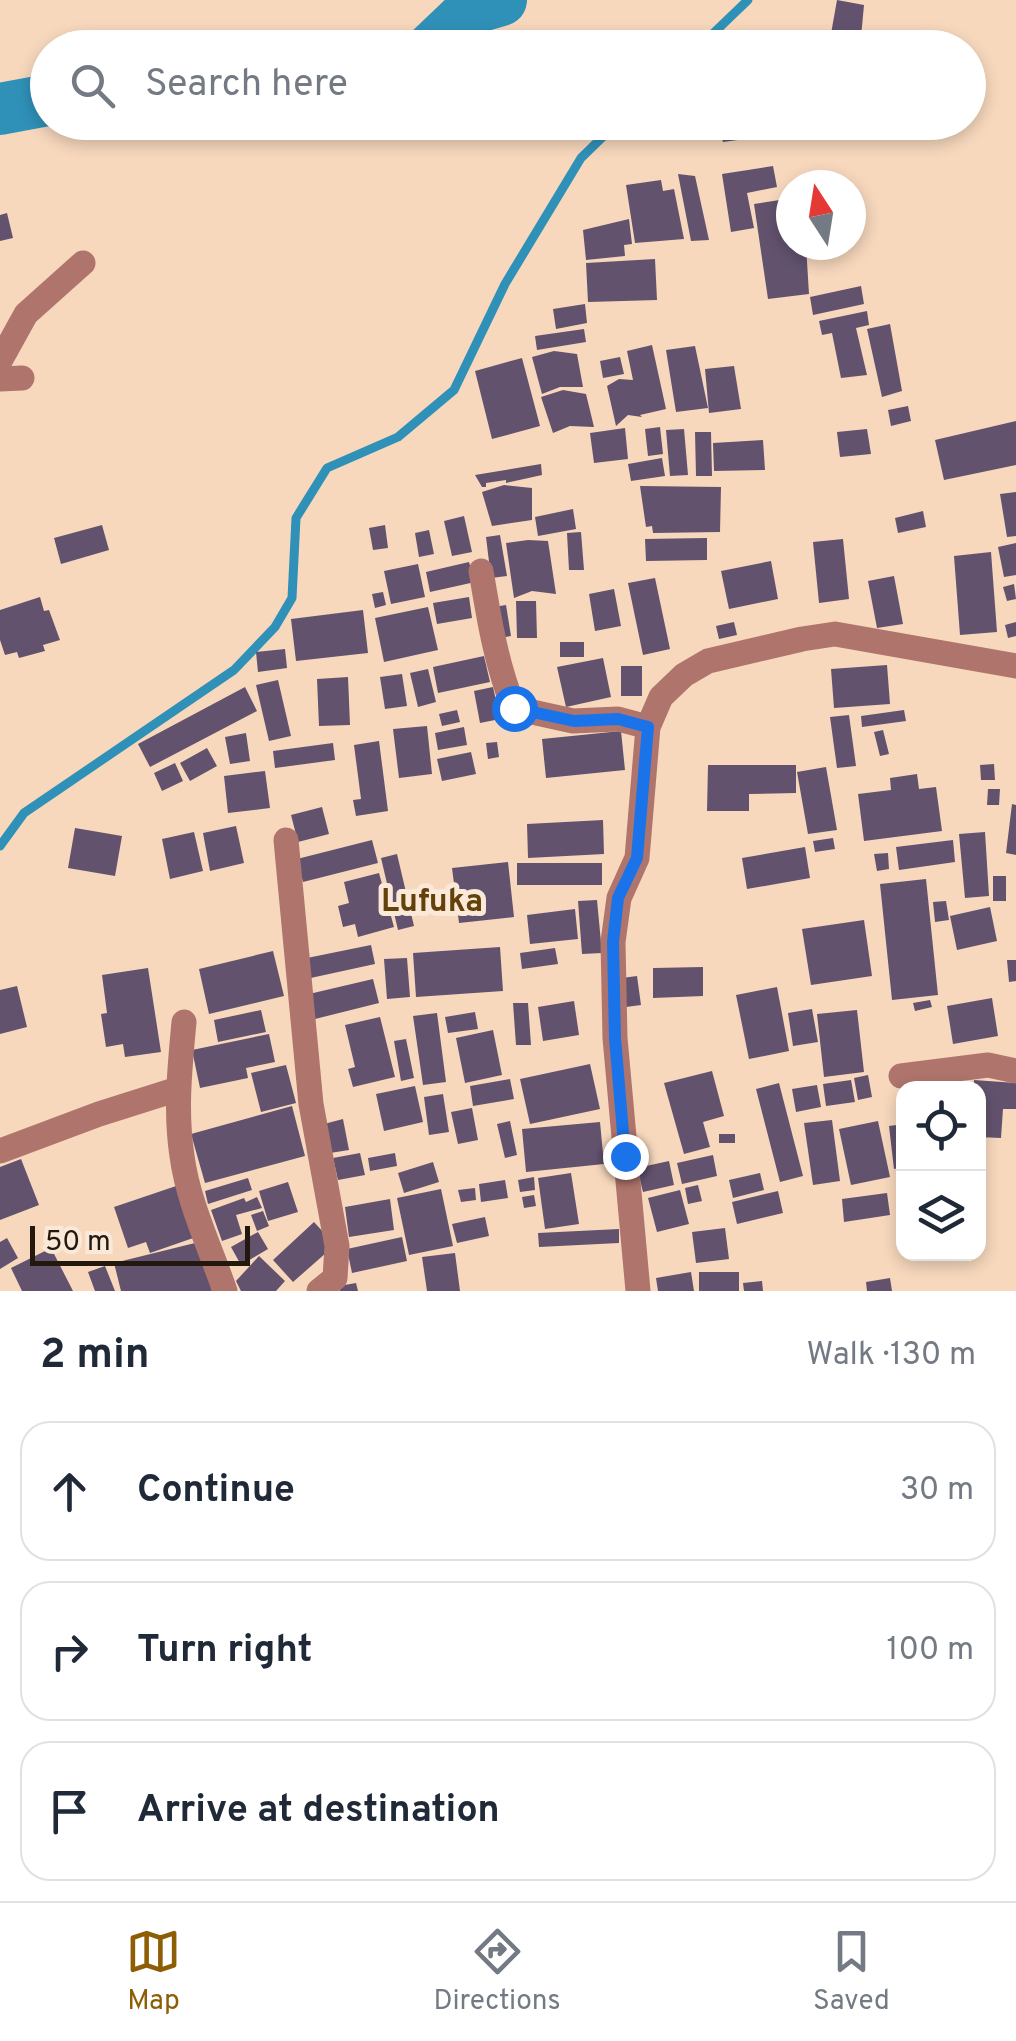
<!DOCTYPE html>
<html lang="en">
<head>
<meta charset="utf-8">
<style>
  :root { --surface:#fff; --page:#f2f2f3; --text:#1f2937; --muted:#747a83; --line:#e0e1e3; --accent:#8d5e06 }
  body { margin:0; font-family:Overpass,sans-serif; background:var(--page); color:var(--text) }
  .controls { position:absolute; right:30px; bottom:30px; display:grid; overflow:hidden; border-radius:20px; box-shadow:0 5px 15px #0003 }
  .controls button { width:90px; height:90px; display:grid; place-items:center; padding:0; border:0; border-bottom:2px solid var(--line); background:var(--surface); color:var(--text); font:50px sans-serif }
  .compass { position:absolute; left:776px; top:170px; width:90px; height:90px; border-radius:50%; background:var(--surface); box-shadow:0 5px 15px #0003; rotate:348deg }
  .scale { position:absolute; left:30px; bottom:25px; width:220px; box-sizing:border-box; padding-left:10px; border:5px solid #22180e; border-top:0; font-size:28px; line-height:35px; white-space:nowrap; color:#22180e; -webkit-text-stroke:8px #fae8d8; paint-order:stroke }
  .stop { position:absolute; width:30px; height:30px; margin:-22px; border:8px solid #1a73e8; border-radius:50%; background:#fff }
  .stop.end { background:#1a73e8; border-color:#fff; box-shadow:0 2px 10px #0008 }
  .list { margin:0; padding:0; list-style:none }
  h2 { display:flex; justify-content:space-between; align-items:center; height:130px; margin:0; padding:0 40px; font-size:42px }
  h2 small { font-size:32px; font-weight:400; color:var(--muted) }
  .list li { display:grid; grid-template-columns:65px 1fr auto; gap:30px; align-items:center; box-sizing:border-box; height:140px; margin:0 20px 20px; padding:0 20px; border:2px solid var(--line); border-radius:30px }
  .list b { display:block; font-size:38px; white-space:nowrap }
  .list em { font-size:32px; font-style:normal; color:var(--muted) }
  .icon { flex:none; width:55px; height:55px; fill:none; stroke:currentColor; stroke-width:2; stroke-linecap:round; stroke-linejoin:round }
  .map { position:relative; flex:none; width:1016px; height:1291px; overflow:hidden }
  .search { position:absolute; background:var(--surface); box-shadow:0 5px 15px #0003; left:30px; right:30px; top:30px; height:110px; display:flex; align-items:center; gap:25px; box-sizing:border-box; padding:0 35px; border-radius:55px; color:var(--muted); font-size:38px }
  .sheet { height:610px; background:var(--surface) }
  nav { display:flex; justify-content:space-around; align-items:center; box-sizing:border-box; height:140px; border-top:2px solid var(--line); background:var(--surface); font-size:28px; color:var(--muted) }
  nav a { display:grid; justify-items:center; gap:5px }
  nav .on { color:var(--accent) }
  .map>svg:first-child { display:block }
</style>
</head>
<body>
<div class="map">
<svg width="1016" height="1291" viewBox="0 0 1016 1291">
  <rect width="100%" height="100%" fill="#f7d8bd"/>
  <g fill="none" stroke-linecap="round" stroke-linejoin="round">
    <path stroke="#3091b8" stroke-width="9" d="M698 48 748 0
      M0 846 24 813 234 670 275 627 292 598 296 518 327 468 398 437 454 390 505 284 581 158 618 122"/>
    <path stroke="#3091b8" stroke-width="52" d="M432 48 474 8 501 0
      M0 109 48 100"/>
  </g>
  <path fill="#62526e" d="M837 0 864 5 860 48 829 45Z
    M724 122H739L745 139 723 142 718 124Z
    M773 166 777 187 747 193 754 228 731 232 722 174Z
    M678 174 695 176 709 240 691 241Z
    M661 180 663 191 674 189 684 239 635 243 626 185Z
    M786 199 791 202V245H806L809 294 768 299 754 204Z
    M7 213 13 238 0 241V215Z
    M629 219 632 244 624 245 625 256 586 260 583 230Z
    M655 259 657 300 588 302 586 263Z
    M861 286 864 304 813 315 810 297Z
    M585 304 587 323 556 329 553 309Z
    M867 311 869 325 856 328 867 375 841 378 832 333 822 335 819 321Z
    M890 324 902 391 882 397 867 329Z
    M584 329 586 342 537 350 535 336Z
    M652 345 666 409 640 415 642 417 628 415 616 426 607 386 619 379 633 380 627 351Z
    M695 346 708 408 676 412 666 350Z
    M554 351 577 354 583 387H560L542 394 532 357Z
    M620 357 624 374 603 378 600 361Z
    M522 358 540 426 492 439 475 371Z
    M734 366 741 409 709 413 705 369Z
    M563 390 586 394 594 427 570 426 553 433 541 397Z
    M908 406 911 421 891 426 888 410Z
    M1016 421V465L944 480 935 440Z
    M660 427 663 454 648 456 645 429Z
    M625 428 628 459 594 463 590 433Z
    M684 429 688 475 670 476 666 430Z
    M867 429 871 454 840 457 837 432Z
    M695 432H711L712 476H696Z
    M763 440 765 470 714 471 713 443Z
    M662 458 665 476 631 481 628 464Z
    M541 464 542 475 506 483V480L486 483V487H482L475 475Z
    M504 485 532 488V520L492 526 482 492Z
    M640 486 721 487 720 532 653 533 652 526 646 527Z
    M1016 492V536L1007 537 1000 494Z
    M573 509 576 529 538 536 535 517Z
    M923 511 926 527 898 533 895 518Z
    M464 516 472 552 452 556 444 521Z
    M102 525 109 550 61 564 54 538Z
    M385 525 388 548 373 550 369 528Z
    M429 530 434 554 419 557 415 533Z
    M581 532 584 570H569L567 533Z
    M500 535 507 576 491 578 486 537Z
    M707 538V560L646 561 645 539Z
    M843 539 849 599 819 603 813 542Z
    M528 540 548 541 556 594 532 591 514 598 506 543Z
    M1016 543V575L1004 577 998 547Z
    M991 552 997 632 960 635 954 556Z
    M771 561 778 599 729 609 721 571Z
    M469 562 475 582 430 592 426 572Z
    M418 564 425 597 391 604 384 571Z
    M894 576 903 624 877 628 868 581Z
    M655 578 670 649 643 655 628 583Z
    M1014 584 1016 599 1007 601 1003 587Z
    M614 589 621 626 595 631 589 594Z
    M383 592 386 605 375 608 372 594Z
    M40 597 44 611 49 610 60 640 43 645 45 651 19 658 17 652 5 655 0 640V610Z
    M469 597 472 618 437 624 433 603Z
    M516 601H536L537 638H517Z
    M506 605 511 636 499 638 494 607Z
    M428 607 438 650 384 662 375 618Z
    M363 610 368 653 296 661 291 619Z
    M734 622 737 635 719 639 716 626Z
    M1016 622V636L1008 638 1005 625Z
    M560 642H584V657H560Z
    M285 649 287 668 258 672 256 652Z
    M484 656 490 682 438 693 433 667Z
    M603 658 611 697 566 707 557 667Z
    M887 665 890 704 834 708 831 669Z
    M621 666H642V696H621Z
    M428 669 436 702 418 707 410 673Z
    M402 674 407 706 385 709 380 677Z
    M348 677 350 725 319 726 317 679Z
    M278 680 291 736 269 741 256 685Z
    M245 687 257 711 150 767 138 744Z
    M493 687 500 719 480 723 474 691Z
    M457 710 460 722 442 726 439 714Z
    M904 710 906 721 862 727 861 716Z
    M849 715 856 766 837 768 830 717Z
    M427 726 432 774 399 778 393 729Z
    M464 727 467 745 438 750 435 733Z
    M883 730 889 754 880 756 874 732Z
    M621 731 625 770 546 778 542 739Z
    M246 733 250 761 230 764 225 737Z
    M379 741 388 811 356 816 353 800 361 799 354 745Z
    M497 742 499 757 488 759 486 743Z
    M333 743 335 760 275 768 273 751Z
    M207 748 217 766 190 781 180 763Z
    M471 752 476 774 442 781 437 759Z
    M175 763 183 781 162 791 154 773Z
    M994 764 995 780H981L980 765Z
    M708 765H796V793L749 794V811H707Z
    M826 767 837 830 808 834 797 772Z
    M265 771 270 808 228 813 224 776Z
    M917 774 919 789 936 787 942 831 864 841 858 794 891 790 890 778Z
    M988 789H1000L999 805H987Z
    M1012 804 1016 805V855L1006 853Z
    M322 807 329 834 298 842 291 815Z
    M603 820 604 854 528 858 527 824Z
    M236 826 244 863 210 871 203 833Z
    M75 828 122 836 115 876 68 868Z
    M194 832 203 871 170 879 162 839Z
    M985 832 989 896 965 898 959 834Z
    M833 838 835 849 815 852 813 841Z
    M372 840 378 863 303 882 297 859Z
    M953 840 955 862 899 870 896 847Z
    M805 847 810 878 747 889 742 858Z
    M888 853 889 869 877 871 874 854Z
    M397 854 414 926 398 930 381 858Z
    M508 862 514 917 459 923 452 868Z
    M517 863H602V885H517Z
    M379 873 394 927 358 937 355 924 343 927 338 906 349 903 344 882Z
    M993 876H1006V901H993Z
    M926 879 938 995 892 1000 880 884Z
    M597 900 602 953 582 954 578 901Z
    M946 901 949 920 935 922 933 902Z
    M990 907 997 941 957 950 950 916Z
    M575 909 578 939 530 944 527 915Z
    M864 920 872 976 811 985 802 929Z
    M371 945 375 964 306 979 302 959Z
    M500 947 503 991 416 997 413 953Z
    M555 948 558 964 522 969 520 953Z
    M273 951 284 996 209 1014 199 969Z
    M407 958 410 997 387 999 384 959Z
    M1007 960H1016V981L1009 982Z
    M703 967V996L653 998V968Z
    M148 968 161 1052 125 1057 123 1044 106 1047 101 1014 107 1013 102 975Z
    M637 976 641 1005 626 1007 622 978Z
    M373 979 379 1003 315 1019 309 994Z
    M17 986 27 1027 0 1034V990Z
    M777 987 789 1051 749 1059 736 995Z
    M992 998 998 1036 953 1044 947 1006Z
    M930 1000 932 1007 915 1011 913 1003Z
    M574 1001 579 1035 543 1041 538 1007Z
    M513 1003H528L531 1045H516Z
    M812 1009 818 1042 793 1046 788 1013Z
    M261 1010 266 1032 218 1042 214 1020Z
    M857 1010 864 1072 824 1077 817 1014Z
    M475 1012 478 1029 448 1033 445 1017Z
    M437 1013 446 1082 423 1085 413 1016Z
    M380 1017 395 1077 353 1087 348 1069 355 1067 345 1025Z
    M493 1030 502 1075 465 1083 456 1038Z
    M269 1034 275 1062 246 1068 248 1078 200 1088 192 1050Z
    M406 1039 414 1078 401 1081 394 1041Z
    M590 1064 600 1109 530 1124 520 1079Z
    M286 1065 296 1103 261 1112 251 1073Z
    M712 1071 724 1116 703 1122 710 1147 684 1154 664 1083Z
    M868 1075 872 1097 858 1100 854 1078Z
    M510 1079 514 1099 473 1106 470 1086Z
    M851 1080 855 1102 826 1106 823 1084Z
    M974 1080 1016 1083V1109H1003L1001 1138 978 1137V1088H974Z
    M779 1083 803 1176 780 1182 756 1089Z
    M817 1085 821 1107 796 1112 792 1089Z
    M415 1086 423 1122 384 1131 376 1094Z
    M443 1094 449 1132 429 1135 424 1097Z
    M292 1106 305 1156 205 1183 191 1134Z
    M472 1108 478 1140 458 1144 451 1112Z
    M343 1119 349 1150 330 1153 324 1124Z
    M832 1120 840 1181 813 1185 804 1123Z
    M510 1121 517 1155 505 1158 497 1124Z
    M878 1121 890 1177 851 1185 839 1129Z
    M600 1122 604 1164 526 1172 522 1129Z
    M904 1124V1167L894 1169 889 1126Z
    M719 1134H735V1143H719Z
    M360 1153 365 1175 338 1180 333 1158Z
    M395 1153 397 1166 370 1171 368 1158Z
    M713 1155 717 1176 682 1184 677 1163Z
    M21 1159 39 1205 0 1220V1167Z
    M669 1161 674 1185 643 1192 637 1168Z
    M433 1162 439 1182 404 1193 398 1173Z
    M571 1173 579 1224 545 1229 538 1178Z
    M760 1173 764 1190 733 1198 729 1180Z
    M534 1177 535 1190 520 1192 518 1180Z
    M248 1178 252 1190 208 1204 205 1191Z
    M505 1180 508 1198 481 1202 479 1184Z
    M288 1182 298 1212 268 1221 259 1191Z
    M182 1184 199 1236 150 1253 146 1242 128 1248 114 1207Z
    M698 1185 702 1201 688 1204 685 1188Z
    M475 1188 476 1200 461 1202 458 1190Z
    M441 1189 453 1246 409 1255 397 1198Z
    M680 1190 689 1224 657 1232 648 1198Z
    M778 1191 783 1213 737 1224 732 1202Z
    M887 1193 890 1215 844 1222 842 1199Z
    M534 1195 536 1206 524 1208 522 1197Z
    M257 1197 262 1208 236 1215 242 1234 222 1241 211 1210 244 1198 246 1202Z
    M390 1199 394 1230 349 1237 345 1207Z
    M263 1211 269 1226 257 1231 251 1215Z
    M485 1217 489 1236 457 1243 452 1224Z
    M314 1222 335 1245 293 1282 273 1260Z
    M725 1228 729 1259 696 1263 692 1232Z
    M619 1229V1243L539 1247 538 1233Z
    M258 1232 268 1249 241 1265 231 1247Z
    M402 1237 407 1261 352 1273 347 1249Z
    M7 1238 18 1258 0 1269V1242Z
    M199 1242 212 1291H121L114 1263Z
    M51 1248 73 1291H22L11 1268Z
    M455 1253 460 1291H427L422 1257Z
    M259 1256 285 1281 276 1291H241L236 1281Z
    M105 1266 115 1291H95L88 1272Z
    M691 1272 694 1291H658L656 1278Z
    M699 1272H739V1291H699Z
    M890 1278 892 1291H867L866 1282Z
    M762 1281 763 1291H744L743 1283Z
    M356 1283 358 1291H340L339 1286Z"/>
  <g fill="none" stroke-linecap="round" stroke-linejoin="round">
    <path stroke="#af756d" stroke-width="25" d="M0 361 26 314 83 263
      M0 379 22 378
      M481 571C489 618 496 664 514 708L573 721 618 719 648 727
      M286 840 311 1104 337 1246 335 1278 319 1291
      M184 1022C180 1066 175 1111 182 1156 188 1202 210 1247 225 1291
      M901 1076 988 1065 1016 1071
      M0 1151 99 1114 178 1089
      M638 1291 615 1038 613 942 619 898 637 858 648 727 661 697 684 675 708 661 802 639 835 634 1016 666"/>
  </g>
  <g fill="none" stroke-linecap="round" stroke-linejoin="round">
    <path stroke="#1a73e8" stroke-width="12" d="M514 708 574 721 618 719 648 727 637 858 618 898 613 942 615 1038 625 1156"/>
  </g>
  <g text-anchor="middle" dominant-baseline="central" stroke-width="10" stroke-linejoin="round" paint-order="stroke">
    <g font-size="32" font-weight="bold" fill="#62410a" stroke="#fae8d8">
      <text x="432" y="903">Lufuka</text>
    </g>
  </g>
</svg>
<div class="controls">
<button><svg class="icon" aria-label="locate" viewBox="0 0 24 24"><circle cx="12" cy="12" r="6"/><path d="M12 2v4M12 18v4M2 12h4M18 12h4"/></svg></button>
<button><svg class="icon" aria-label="layers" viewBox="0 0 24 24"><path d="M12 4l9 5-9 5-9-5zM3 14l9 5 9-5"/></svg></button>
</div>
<svg class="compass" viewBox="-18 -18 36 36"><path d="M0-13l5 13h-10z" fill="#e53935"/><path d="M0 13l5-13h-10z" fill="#747a83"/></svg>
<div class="scale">50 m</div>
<div class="stop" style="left:514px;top:708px"></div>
<div class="stop end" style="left:625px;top:1156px"></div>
<div class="search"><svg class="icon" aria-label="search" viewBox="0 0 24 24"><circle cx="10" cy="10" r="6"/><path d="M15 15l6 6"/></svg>Search here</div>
</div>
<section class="sheet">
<h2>2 min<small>Walk · 130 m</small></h2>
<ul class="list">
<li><svg class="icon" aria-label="ahead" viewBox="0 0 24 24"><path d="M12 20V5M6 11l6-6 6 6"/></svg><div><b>Continue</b></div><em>30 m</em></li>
<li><svg class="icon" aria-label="right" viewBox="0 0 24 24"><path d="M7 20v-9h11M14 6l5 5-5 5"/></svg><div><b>Turn right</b></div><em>100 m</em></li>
<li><svg class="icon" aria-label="arrive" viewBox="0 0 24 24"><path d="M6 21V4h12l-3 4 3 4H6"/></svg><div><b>Arrive at destination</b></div></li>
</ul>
</section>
<nav>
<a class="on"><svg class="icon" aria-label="map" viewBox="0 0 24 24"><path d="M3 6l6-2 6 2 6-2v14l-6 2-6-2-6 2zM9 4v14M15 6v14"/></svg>Map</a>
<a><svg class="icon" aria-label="directions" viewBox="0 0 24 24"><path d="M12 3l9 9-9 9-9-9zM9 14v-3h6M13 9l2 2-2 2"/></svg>Directions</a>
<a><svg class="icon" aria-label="saved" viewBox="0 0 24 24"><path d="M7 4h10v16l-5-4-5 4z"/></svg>Saved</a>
</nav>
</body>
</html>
